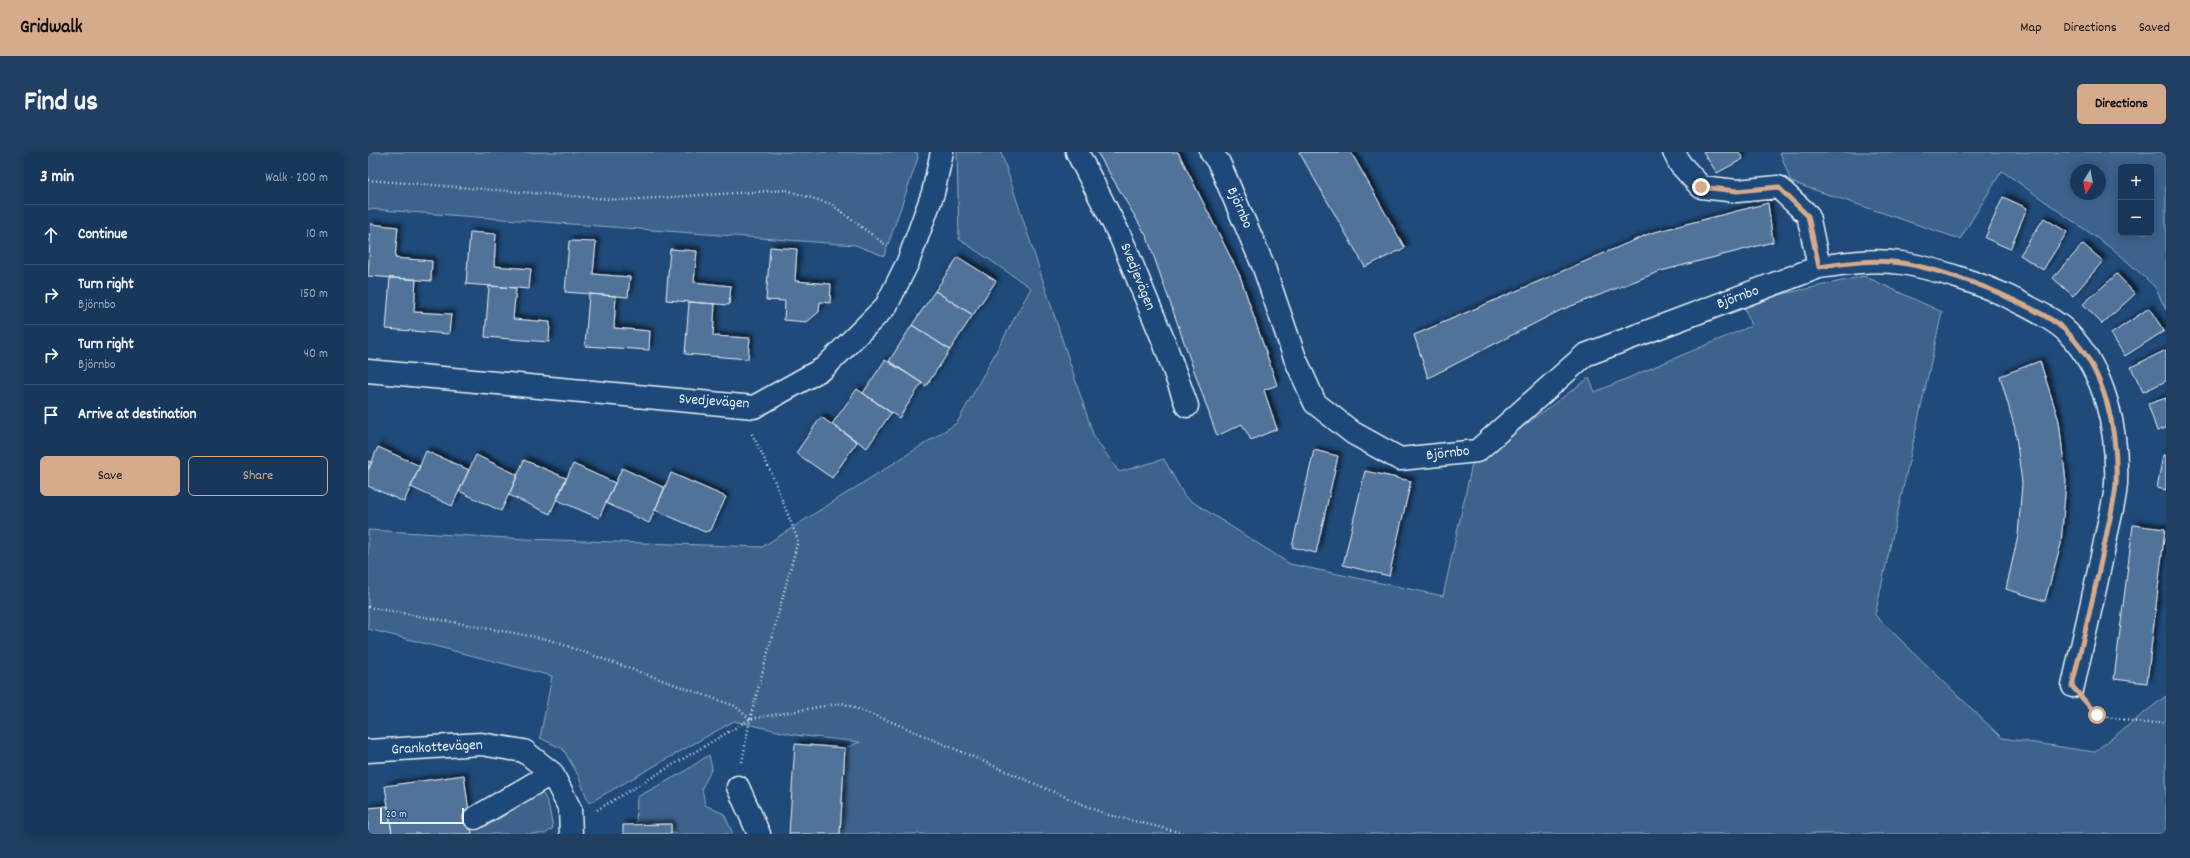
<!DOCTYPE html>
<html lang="en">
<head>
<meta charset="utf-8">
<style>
  :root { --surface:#17385c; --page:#203f62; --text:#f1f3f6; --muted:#9eacbb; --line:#365272; --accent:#d6ab8b }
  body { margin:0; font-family:Dekko,sans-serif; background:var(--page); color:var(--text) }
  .controls { position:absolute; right:12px; top:12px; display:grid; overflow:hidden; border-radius:6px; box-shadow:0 2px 10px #0003 }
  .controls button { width:36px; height:36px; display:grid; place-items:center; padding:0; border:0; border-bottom:1px solid var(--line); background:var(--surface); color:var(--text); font:20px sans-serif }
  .compass { position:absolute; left:1702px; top:12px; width:36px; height:36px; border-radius:50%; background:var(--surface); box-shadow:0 2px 10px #0003; rotate:191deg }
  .scale { position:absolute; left:12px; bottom:10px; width:84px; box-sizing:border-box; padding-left:4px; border:2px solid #e8f1f8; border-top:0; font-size:11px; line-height:14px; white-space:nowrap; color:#e8f1f8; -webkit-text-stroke:3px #1f4a7a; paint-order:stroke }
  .stop { position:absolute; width:12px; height:12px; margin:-9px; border:3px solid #d6ab8b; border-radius:50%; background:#fff }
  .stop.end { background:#d6ab8b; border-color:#fff; box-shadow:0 1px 4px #0008 }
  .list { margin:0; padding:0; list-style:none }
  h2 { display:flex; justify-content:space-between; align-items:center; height:52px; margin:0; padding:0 16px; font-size:17px }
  h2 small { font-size:13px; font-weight:400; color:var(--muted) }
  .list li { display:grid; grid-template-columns:26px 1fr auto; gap:12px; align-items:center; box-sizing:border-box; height:60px; padding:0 16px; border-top:1px solid var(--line) }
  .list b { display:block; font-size:15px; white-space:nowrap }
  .list p { margin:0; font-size:13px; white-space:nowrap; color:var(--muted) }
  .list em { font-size:13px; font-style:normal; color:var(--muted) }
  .actions { display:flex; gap:8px; padding:12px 16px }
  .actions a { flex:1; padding:9px 0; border:1px solid var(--accent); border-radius:6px; text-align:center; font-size:14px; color:var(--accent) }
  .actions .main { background:var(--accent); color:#111 }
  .icon { flex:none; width:22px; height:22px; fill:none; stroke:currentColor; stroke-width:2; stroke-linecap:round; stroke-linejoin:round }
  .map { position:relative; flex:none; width:1798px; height:682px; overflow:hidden; border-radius:6px }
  header { display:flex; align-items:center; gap:24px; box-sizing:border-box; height:56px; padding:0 20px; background:var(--accent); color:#111 }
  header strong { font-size:19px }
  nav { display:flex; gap:22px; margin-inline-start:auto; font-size:14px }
  .intro { display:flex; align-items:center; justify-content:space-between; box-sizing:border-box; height:96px; padding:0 24px }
  h1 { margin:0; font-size:28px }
  .button { padding:10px 18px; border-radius:6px; background:var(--accent); color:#111; font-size:14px; font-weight:700 }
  main { display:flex; gap:24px; padding:0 24px }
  aside { flex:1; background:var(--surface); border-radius:6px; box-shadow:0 2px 10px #0003 }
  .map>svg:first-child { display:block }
</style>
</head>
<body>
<header>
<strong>Gridwalk</strong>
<nav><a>Map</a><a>Directions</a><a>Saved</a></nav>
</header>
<div class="intro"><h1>Find us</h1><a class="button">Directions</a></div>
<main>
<aside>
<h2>3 min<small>Walk · 200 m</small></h2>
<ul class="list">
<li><svg class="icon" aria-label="ahead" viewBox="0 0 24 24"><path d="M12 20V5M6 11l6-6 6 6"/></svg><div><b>Continue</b></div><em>10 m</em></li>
<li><svg class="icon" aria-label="right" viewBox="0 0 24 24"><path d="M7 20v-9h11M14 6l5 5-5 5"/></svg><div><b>Turn right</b><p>Björnbo</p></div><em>150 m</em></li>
<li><svg class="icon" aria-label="right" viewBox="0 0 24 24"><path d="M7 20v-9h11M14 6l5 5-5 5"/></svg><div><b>Turn right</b><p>Björnbo</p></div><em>40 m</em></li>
<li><svg class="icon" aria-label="arrive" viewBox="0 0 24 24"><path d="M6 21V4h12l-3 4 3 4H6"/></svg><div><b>Arrive at destination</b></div></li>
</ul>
<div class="actions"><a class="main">Save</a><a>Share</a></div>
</aside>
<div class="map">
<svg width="1798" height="682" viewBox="0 0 1798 682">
  <defs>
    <filter id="shadow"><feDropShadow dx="3.5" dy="-3.5" stdDeviation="2" flood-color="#0009"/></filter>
  </defs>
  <rect width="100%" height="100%" fill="#1f4a7a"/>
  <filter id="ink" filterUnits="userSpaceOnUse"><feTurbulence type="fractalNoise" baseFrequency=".025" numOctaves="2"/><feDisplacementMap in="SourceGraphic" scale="8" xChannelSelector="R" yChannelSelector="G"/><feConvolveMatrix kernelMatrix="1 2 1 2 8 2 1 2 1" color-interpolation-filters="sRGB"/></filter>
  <g filter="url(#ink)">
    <path fill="#3c628c" stroke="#92aac2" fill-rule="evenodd" d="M0 0H549L550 6 516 104 487 93 0 57Z
      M589 0H633L726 285 751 320 796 307 817 345 922 412 1075 444 1104 312 1221 226 1227 240 1383 174 1375 151 1496 124 1574 160 1507 463 1634 586 1726 600 1798 544V682H472L477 596 492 590 427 583 366 569 221 651 210 623 195 597 172 586 184 524 0 477V378L158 387 394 395 589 271 663 136 591 87Z
      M1412 0H1798V158L1787 135 1750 101 1634 19 1592 87 1423 30ZM1753 15H1783V81H1753ZM1708 18H1732V42H1708Z
      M341 603 344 616 334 636 337 653 356 662 365 682H303V672L268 673 269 645 314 621Z
      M173 638 180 651 185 676 177 682H104L103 678C130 674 150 650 173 638Z"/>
    <path fill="#517399" stroke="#e8f1f8" filter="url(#shadow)" d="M729 0H810L872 124 909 233 896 238 909 277 883 288 874 272 849 284 779 85Z
      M931 0H983L1037 96 997 115Z
      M1335 0H1371L1375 7 1349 21Z
      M1635 45 1659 56 1642 97 1617 86Z
      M1400 51 1405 90 1293 119 1193 158 1060 226 1046 183 1283 81Z
      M1676 66 1699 80 1675 118 1652 103Z
      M3 72 30 75 27 106 64 109 63 129 0 124Z
      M102 80 128 82 126 114 163 117 161 137 98 132Z
      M201 89 228 90 225 122 262 125 260 145 197 140Z
      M1715 92 1735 109 1705 144 1685 126Z
      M402 95 429 97 427 129 463 132 462 151 452 150 451 160 439 170 416 168 417 149 398 148Z
      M302 97 329 99 326 130 363 134 361 153 298 148Z
      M590 105 628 129 605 163 567 139Z
      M1749 122 1767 142 1734 172 1715 152Z
      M22 126 48 127 46 160 83 162 81 182 18 177Z
      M121 134 148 136 145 167 182 170 181 190 117 185Z
      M567 139 605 163 582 198 544 173Z
      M221 142 248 144 246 176 282 179 281 198 217 194Z
      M321 150 347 152 345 184 382 186 380 207 317 202Z
      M1781 156 1796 179 1757 204 1743 182Z
      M544 173 582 198 558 234 521 209Z
      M1798 198V229L1775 240 1763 215Z
      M517 208 554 231 531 266 495 241Z
      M1672 209 1691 269 1698 330 1693 392 1677 449 1638 437 1650 384 1654 331 1647 277 1632 224Z
      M489 237 523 261 499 296 464 272Z
      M1798 246V276L1789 279 1780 252Z
      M453 265 489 290 464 326 428 301Z
      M10 295 52 314 36 350 0 334V318Z
      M946 298 970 304 948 401 924 395Z
      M58 299 101 318 84 354 43 335Z
      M108 303 150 323 133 359 91 339Z
      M1795 303H1798V338L1789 336Z
      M156 308 198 326 182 362 141 343Z
      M0 309 4 310 0 318Z
      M205 312 247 331 231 366 189 348Z
      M254 316 297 336 281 371 238 351Z
      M997 319 1043 329 1021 424 975 413Z
      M303 321 358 345 343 378 337 380 287 358Z
      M1765 373 1797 377 1779 531 1746 527Z
      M427 592 477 596 472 682H421Z
      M96 623 104 682H24L17 634Z
      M20 654 24 682H0V656Z
      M303 672V682H255V673Z"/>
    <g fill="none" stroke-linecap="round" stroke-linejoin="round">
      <defs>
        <path id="minor" d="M709 0 753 86 796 190 819 254
          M843 0 851 11 895 113 927 206 947 251 985 281 1032 307 1109 299 1217 203 1451 115 1440 63 1410 35 1369 39 1333 35 1312 12 1306 0
          M1451 115C1478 111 1506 107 1534 111 1565 116 1614 132 1643 146 1660 155 1687 167 1700 181 1738 220 1750 279 1748 332 1747 349 1741 368 1738 385 1728 435 1716 484 1705 534
          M0 219 386 255 456 216 518 154 540 110 565 41 574 0
          M0 599 113 592 156 599 184 621 202 657 203 682
          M370 635 391 682
          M107 666 184 621"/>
      </defs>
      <use href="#minor" stroke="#e8f1f8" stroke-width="25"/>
      <path stroke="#e8f1f8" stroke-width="2.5" stroke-dasharray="1 3" stroke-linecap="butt" d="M0 28 254 48 418 38 463 52 519 94
        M0 455 179 487 367 554 382 567
        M1720 553 1729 563 1775 571 1798 570
        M374 610 382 567 430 388 403 320 383 280
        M229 658 382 567 474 551 529 572 737 662 819 682"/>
      <use href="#minor" stroke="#1f4a7a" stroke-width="22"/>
    </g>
  </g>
  <g fill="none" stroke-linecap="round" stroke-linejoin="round" filter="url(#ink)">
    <path stroke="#d6ab8b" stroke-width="5" d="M1333 35 1369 39 1410 35 1440 64 1451 115C1478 111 1506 107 1534 111 1565 116 1614 132 1643 147 1660 155 1687 167 1700 181 1738 220 1750 279 1748 332 1747 349 1741 368 1738 385 1728 435 1716 484 1704 534L1729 563"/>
  </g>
  <g text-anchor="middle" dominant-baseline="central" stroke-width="3" stroke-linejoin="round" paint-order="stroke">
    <g font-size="15" fill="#e8f1f8" stroke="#1f4a7a">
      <text transform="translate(871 56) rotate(66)">Björnbo</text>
      <text transform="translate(769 125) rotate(68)">Svedjevägen</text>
      <text transform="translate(1370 146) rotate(-20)">Björnbo</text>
      <text transform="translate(346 250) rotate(4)">Svedjevägen</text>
      <text transform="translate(1080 302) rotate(-7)">Björnbo</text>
      <text transform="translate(69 596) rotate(-3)">Grankottevägen</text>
    </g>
  </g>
</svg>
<div class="controls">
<button>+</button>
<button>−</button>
</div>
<svg class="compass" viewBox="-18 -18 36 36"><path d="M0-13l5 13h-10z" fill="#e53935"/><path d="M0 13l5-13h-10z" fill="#9eacbb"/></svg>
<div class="scale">20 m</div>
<div class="stop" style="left:1729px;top:563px"></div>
<div class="stop end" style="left:1333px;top:35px"></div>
</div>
</main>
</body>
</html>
